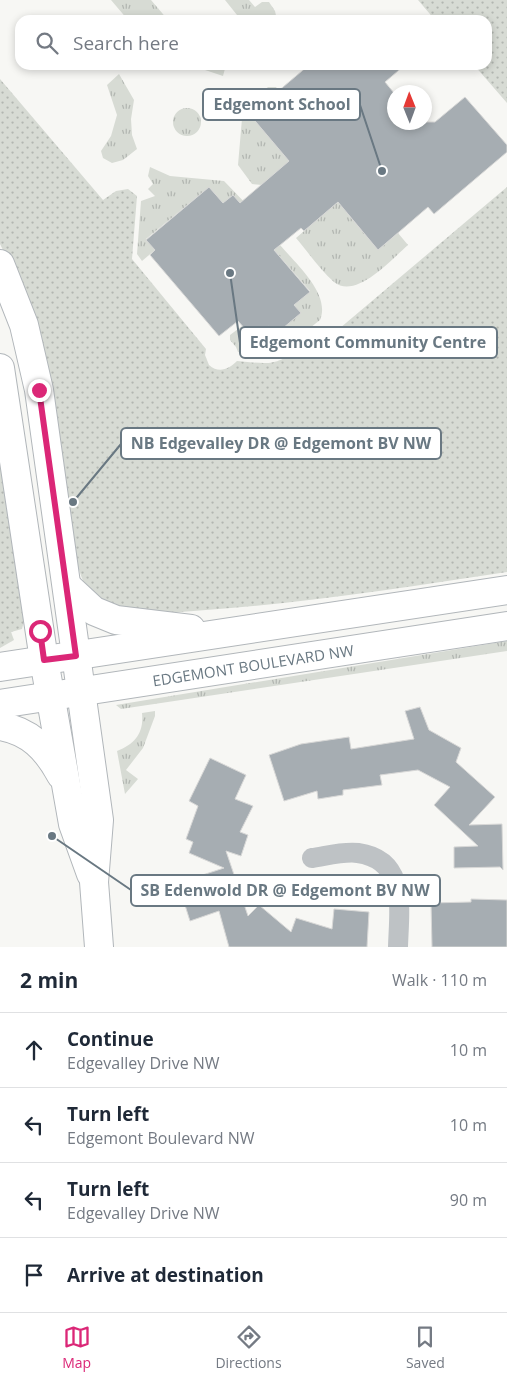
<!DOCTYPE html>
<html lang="en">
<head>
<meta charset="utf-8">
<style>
  :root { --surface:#fff; --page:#f6f6f7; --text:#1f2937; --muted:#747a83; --line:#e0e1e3; --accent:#db2777 }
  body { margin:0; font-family:"Open Sans",sans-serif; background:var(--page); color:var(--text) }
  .compass { position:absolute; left:387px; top:85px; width:45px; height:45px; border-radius:50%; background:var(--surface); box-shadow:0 2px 8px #0003; rotate:359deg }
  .stop { position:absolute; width:15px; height:15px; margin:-11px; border:4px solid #db2777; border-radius:50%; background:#fff }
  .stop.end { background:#db2777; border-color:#fff; box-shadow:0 1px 5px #0008 }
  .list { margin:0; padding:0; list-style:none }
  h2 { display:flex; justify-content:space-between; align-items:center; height:65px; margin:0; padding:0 20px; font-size:21px }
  h2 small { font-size:16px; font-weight:400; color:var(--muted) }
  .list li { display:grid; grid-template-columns:32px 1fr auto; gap:15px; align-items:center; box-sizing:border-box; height:75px; padding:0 20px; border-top:1px solid var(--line) }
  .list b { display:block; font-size:19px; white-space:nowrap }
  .list p { margin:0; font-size:16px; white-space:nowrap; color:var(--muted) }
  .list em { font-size:16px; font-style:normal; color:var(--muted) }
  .icon { flex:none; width:28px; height:28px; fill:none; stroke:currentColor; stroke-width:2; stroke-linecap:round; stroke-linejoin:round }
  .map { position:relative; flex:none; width:507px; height:947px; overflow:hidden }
  .search { position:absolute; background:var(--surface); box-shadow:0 2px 8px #0003; left:15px; right:15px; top:15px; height:55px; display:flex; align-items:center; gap:12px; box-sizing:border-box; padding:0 18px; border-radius:15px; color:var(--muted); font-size:19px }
  .sheet { height:365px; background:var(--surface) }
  nav { display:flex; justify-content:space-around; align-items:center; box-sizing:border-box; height:70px; border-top:1px solid var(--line); background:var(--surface); font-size:14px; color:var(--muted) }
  nav a { display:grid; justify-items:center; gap:2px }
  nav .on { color:var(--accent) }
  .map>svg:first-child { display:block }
</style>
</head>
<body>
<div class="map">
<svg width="507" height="947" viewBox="0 0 507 947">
  <defs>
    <pattern id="grass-tufts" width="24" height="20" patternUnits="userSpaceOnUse" patternTransform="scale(1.25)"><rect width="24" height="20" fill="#d7dbd4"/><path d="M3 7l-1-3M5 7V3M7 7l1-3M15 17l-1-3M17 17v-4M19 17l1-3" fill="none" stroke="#b2b6b1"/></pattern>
    <pattern id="park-dots" width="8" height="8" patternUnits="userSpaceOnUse" patternTransform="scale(1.25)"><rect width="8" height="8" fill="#d7dbd4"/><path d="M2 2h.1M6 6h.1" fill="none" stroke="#b2b6b1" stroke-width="1.8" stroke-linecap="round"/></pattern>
  </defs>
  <rect width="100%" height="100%" fill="#f7f7f4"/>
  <path fill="url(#grass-tufts)" d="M111 0H151L168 20H128Z
    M225 0H249L255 7 262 2H269L275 11 277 20H241Z
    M172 65H226L223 76 199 68H179Z
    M119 74 134 100 131 119 132 135 137 149 123 160 112 163 103 158 101 151 111 136 117 115 107 85Z
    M268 87H276L279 91 250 115 285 156 298 154 262 185 252 184 238 165 243 107Z
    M173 122a14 14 0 1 1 28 0a14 14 0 1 1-28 0Z
    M150 167 170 176 224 181 251 209 248 212 233 195 223 203 209 187 146 239 155 250 142 261 137 254 141 201 155 196 148 189 153 184 148 176Z
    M340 200 349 210 346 212 378 250 398 233 408 245C392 259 356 300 334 282 320 270 308 252 296 238Z
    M280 245C296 264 331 294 320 320L277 354 269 355 238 352 236 347 230 340V335L242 326 254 339 269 326 276 334 300 313 294 305 310 291 274 250Z
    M507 641V651L121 709 116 705Z
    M155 711V716L143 748 126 770 138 779 125 794 117 751C135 744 144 733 142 713Z"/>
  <path fill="url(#park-dots)" d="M418 0H507V103L474 65H487V20H435Z
    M0 79 103 200 116 191 128 189 137 196 132 259 206 349 205 355 209 365C219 374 229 369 237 361 271 364 275 367 304 345L309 351 314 350 507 187V572C407 587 307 603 206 610 175 612 139 618 109 606 87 597 81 579 76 558L11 266 0 244Z
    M0 432 25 617 22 629 11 632 14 640 0 648Z"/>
  <path fill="#a6adb2" stroke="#d8d8d7" d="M309 65H405L385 82 394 93V122H435L465 97 507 145V152L434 214 428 207 378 250 338 202 304 231 301 228 274 250 310 292 294 305 301 313 276 334 269 326 254 339 238 321 219 336 150 255 155 250 146 240 209 187 223 203 233 195 240 203 289 161 250 115Z
    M420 707 429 730 461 748 456 762 495 797 469 825 502 824 503 870 500 867 454 868V847L478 846 434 805 450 787 418 770 380 775 382 785 343 790V795L318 799 317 791 284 801 269 755 301 744 349 737 351 749 414 739 405 711Z
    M210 758 246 775 235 799 253 806 240 832 248 835 241 856 226 851 248 916 259 905 291 932 296 918 332 929 334 909 369 912 367 947H229L219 911 190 921 178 883 224 868 189 853 193 842 186 839 198 806 189 801Z
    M471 899 507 900V947H432L431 903 471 902Z"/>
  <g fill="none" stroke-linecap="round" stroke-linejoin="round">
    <defs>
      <g id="secondary">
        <path d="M0 264 24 325 39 390 99 820 94 882 99 947"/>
        <path d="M0 368 44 660 73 824 91 874"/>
        <path d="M67 586 94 611 116 620 191 629"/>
        <path d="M0 667 507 590"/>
        <path id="s1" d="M0 704 507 626"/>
        <path d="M0 726C30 731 47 749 61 775"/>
      </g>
    </defs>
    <use href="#secondary" stroke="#b1b6ba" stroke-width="30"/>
    <path stroke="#bec2c5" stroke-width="20" d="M312 858C326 856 344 851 358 853 408 860 399 910 398 947"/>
    <use href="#secondary" stroke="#fff" stroke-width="28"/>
  </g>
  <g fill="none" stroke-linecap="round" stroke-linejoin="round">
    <path stroke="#db2777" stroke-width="6" d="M39 390 76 656 44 660 40 631"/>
  </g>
  <g text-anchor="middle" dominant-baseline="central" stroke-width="5" stroke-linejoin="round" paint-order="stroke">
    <g font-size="15" fill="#697882" stroke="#fff">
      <text stroke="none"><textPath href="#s1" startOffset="256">EDGEMONT BOULEVARD NW</textPath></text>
    </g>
  </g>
  <path fill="none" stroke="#697882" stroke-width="2" d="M382 171L360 105M230 273L240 343M73 502L121 444M52 836L131 890"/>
  <g fill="#697882" stroke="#fff" stroke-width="2">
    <circle cx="382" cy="171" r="5"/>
    <circle cx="230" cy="273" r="5"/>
    <circle cx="73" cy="502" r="5"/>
    <circle cx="52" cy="836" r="5"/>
  </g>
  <g fill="#fff" stroke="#697882" stroke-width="2">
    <rect x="203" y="89" width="157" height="31" rx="5"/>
    <rect x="240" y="327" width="257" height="31" rx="5"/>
    <rect x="121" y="428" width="320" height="31" rx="5"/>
    <rect x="131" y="875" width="309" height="31" rx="5"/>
  </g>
  <g font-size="16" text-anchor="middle" font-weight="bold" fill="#697882">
    <text x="282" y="110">Edgemont School</text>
    <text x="368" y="348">Edgemont Community Centre</text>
    <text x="281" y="449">NB Edgevalley DR @ Edgemont BV NW</text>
    <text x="285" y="896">SB Edenwold DR @ Edgemont BV NW</text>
  </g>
</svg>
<svg class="compass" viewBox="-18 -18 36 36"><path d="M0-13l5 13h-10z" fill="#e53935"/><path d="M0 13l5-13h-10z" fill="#747a83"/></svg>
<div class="stop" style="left:40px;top:631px"></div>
<div class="stop end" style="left:39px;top:390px"></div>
<div class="search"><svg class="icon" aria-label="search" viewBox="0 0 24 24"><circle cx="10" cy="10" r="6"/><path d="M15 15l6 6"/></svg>Search here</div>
</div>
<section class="sheet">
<h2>2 min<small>Walk · 110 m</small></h2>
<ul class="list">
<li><svg class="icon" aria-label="ahead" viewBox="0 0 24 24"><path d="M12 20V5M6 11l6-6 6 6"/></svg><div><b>Continue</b><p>Edgevalley Drive NW</p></div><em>10 m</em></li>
<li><svg class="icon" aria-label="left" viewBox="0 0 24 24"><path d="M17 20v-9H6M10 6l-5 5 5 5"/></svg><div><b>Turn left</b><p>Edgemont Boulevard NW</p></div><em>10 m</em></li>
<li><svg class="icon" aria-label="left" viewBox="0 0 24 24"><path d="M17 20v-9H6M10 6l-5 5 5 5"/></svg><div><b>Turn left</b><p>Edgevalley Drive NW</p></div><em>90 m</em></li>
<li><svg class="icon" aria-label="arrive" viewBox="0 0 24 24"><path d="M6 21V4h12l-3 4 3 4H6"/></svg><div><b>Arrive at destination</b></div></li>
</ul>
</section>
<nav>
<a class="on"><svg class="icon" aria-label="map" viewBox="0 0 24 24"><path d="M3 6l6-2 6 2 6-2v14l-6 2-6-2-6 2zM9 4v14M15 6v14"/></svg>Map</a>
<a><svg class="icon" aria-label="directions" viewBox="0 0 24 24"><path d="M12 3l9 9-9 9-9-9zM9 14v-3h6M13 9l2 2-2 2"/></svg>Directions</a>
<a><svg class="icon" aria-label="saved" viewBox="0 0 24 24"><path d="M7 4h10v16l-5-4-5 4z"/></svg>Saved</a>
</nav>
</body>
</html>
